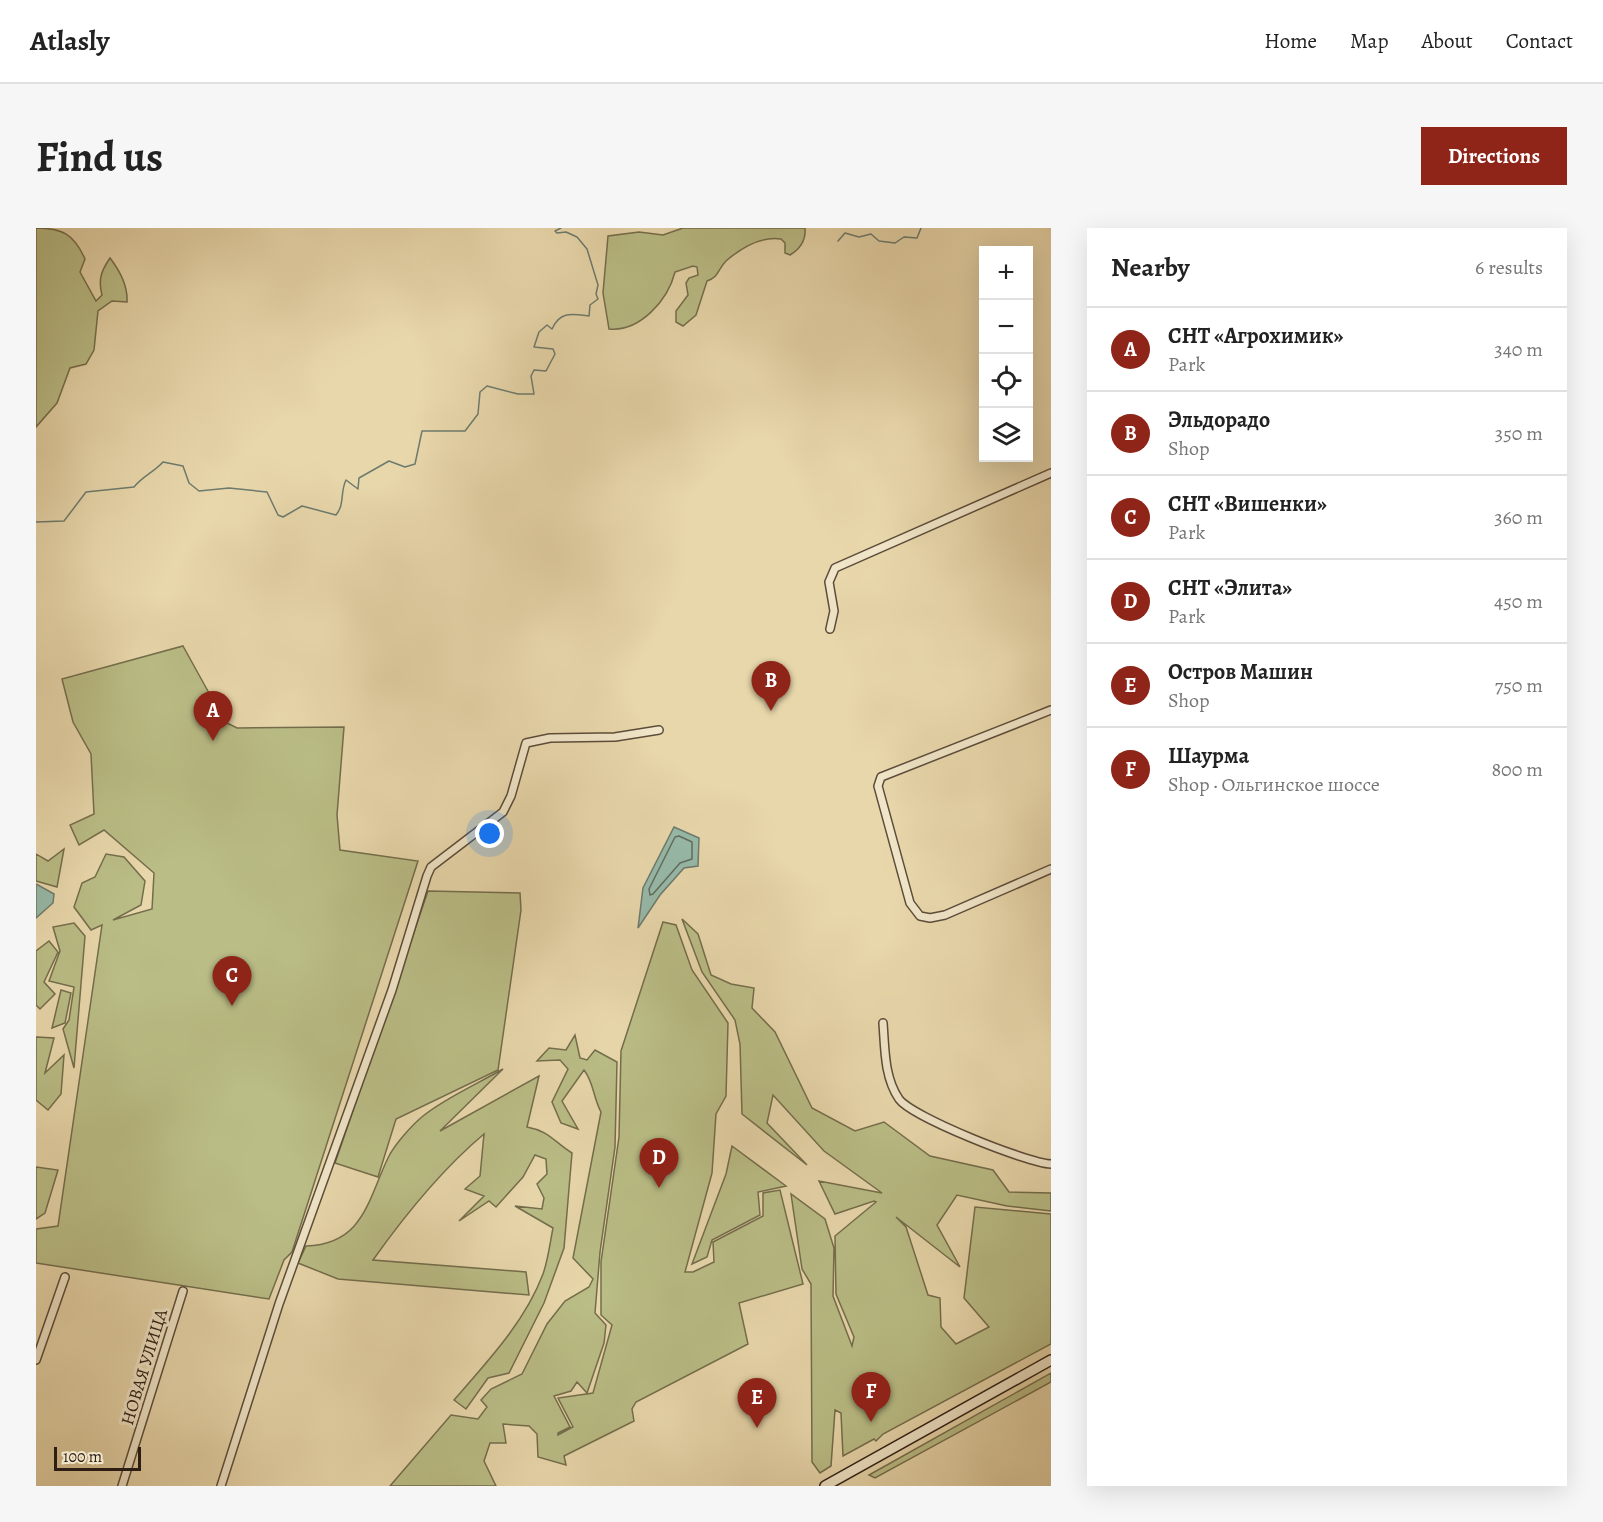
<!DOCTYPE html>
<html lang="en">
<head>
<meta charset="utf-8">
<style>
  :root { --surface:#fff; --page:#f6f6f6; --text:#222; --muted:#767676; --line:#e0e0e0; --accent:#8f2418 }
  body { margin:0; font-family:Alegreya,serif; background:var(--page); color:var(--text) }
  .controls { position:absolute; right:18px; top:18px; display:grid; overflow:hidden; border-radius:0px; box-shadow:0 6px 24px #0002 }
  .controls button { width:54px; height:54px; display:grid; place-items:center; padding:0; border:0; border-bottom:2px solid var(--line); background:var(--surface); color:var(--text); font:30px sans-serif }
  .scale { position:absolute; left:18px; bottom:15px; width:87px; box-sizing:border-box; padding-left:6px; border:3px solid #2d1d13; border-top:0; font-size:16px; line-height:21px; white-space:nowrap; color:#2d1d13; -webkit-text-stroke:4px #f0e5c8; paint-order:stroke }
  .you { position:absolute; left:454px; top:606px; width:21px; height:21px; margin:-15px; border:4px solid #fff; border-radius:50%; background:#1a73e8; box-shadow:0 0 0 9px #1a73e833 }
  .badge { display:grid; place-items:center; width:39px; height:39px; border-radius:50%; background:var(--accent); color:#fff; font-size:20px; font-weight:700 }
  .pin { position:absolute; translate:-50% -50px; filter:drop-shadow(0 2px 3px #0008) }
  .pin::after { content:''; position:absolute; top:32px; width:21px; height:18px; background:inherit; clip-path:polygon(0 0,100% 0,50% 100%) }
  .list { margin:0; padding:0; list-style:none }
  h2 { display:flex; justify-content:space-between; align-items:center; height:78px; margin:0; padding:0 24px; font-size:26px }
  h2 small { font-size:20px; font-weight:400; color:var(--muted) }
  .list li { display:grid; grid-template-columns:39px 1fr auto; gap:18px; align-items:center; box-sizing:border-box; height:84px; padding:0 24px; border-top:2px solid var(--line) }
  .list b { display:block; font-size:22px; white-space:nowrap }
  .list p { margin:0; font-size:20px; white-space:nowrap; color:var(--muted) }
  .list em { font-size:20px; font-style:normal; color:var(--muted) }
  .icon { flex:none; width:33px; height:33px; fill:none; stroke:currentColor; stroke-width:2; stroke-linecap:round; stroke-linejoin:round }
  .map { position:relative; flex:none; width:1015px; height:1258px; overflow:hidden; border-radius:0px }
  header { display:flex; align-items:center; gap:36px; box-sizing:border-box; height:84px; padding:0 30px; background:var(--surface); border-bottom:2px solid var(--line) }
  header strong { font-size:28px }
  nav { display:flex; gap:33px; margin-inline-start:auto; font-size:21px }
  .intro { display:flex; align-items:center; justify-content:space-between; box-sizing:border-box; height:144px; padding:0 36px }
  h1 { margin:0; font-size:42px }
  .button { padding:15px 27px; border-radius:0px; background:var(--accent); color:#fff; font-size:21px; font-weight:700 }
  main { display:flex; gap:36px; padding:0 36px }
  aside { flex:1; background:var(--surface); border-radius:0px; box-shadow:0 6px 24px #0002 }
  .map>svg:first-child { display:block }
</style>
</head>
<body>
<header>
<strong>Atlasly</strong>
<nav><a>Home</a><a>Map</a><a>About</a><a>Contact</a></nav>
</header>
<div class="intro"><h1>Find us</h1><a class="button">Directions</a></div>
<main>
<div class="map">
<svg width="1015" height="1258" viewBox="0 0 1015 1258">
  <rect width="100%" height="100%" fill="#e8d7ab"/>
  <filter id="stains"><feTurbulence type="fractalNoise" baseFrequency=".00333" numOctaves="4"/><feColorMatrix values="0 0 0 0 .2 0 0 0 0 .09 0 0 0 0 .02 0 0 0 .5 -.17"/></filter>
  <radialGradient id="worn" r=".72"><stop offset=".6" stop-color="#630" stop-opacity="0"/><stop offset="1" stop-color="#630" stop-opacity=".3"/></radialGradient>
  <path fill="#babd86" stroke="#746d4c" stroke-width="1.5" d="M0 0C26 0 38 6 49 31L44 44 60 73 66 67C62 52 65 43 74 30 84 43 92 57 91 74L76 73 62 83 58 122 50 136 34 140 21 175 0 199Z
    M647 0H769C770 12 764 21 754 27L749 25V15L745 11C725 8 705 20 690 33 682 41 683 49 671 53L660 87 647 98 640 94V83L652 67 650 55 653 50 662 47 661 39 657 38 639 44C632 72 604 104 573 101L567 65 572 8 603 4 627 7Z
    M147 418 189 494 201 500 308 499 301 587 304 622 382 633 256 1024 248 1032 233 1071 0 1035V1001L22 998 66 697 55 702 38 679 46 655 59 649 70 626 88 629 109 653 105 677 77 692 116 681 118 645 68 602 43 617 34 597 58 586 55 526 37 494 26 451Z
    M28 621 21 659 0 653V626L12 633Z
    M392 663 484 665 485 682 462 842 360 891 342 949 299 935Z
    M646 691 662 706 675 747 695 756 718 760 716 780 739 804 776 880 819 903 848 894 894 928 957 942 973 964 1015 965V983L971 978 921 967 901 997 924 1039 860 989 870 999 892 1067 904 1070 905 1099 920 1116 953 1099 928 1070 939 979 1015 986V1116L847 1206 840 1213 838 1211 807 1228 805 1185 799 1182 795 1238 784 1245 776 1234 775 1056 766 1041 755 966 789 991 798 1020 797 1068 816 1118 818 1109 800 1066 799 1008 840 974 838 973 799 986 783 953 846 965 788 923 737 867 731 895 771 937 706 886 704 816 699 792 666 744Z
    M627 694 640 697 656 742 692 795 690 868 680 886 676 945 649 1044H657L678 1034 677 1014 727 988V965L744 962 767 1056 703 1075 712 1116 600 1174 596 1181 598 1193 528 1228 530 1237 502 1229 501 1206 493 1198 467 1196 470 1215H454L448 1233 460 1258H354L415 1187 442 1191 451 1179 445 1172 455 1161 486 1146 511 1096 529 1073 553 1059 557 1051 537 1030 565 884C557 869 558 855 548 842L526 873 542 901 525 895 516 874 532 841 524 832 501 833 513 820 530 822 539 807 544 830 551 832 559 822 581 834 579 919 564 1024 559 1085 570 1097 568 1115 551 1165 541 1154 535 1163 518 1168 534 1199 522 1205V1207L537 1199 522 1170 557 1165 576 1097 565 1087V1034L583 909 585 823Z
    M38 695 49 708 38 840 27 801 33 792 38 759 13 753 24 723 17 699Z
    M13 713 22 724 8 754 19 766 4 781 0 777V723Z
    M25 762 35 765 29 795 16 800Z
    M0 809 18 810 9 845 28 827 25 866 12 882 0 872Z
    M467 841 404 903 503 848 491 899C513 903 517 913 536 925L528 1020 508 1075 473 1145 452 1150 430 1181 418 1172C451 1134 489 1094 507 1046 512 1032 514 1015 517 1000L479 978 506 981 508 970 501 956 511 946 510 931 499 927 487 949 460 979 453 973 423 993 448 968 429 961 444 948 448 906C405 942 369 987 337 1032L490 1044 493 1067 302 1051 262 1035 270 1018C328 1016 332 971 352 930 358 917 376 897 387 888 409 870 443 855 467 841Z
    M696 918 750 958 722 964 724 987 676 1012 671 1029 656 1036 690 946Z
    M0 939 22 942 9 985 0 991Z
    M1015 1145V1154L839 1250 833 1247Z"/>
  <path fill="#97baaa" stroke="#6d7b6e" stroke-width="1.5" d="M638 599 663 610 662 638 648 640 624 667 602 700 607 660Z
    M0 656 18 666 17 675 0 690Z"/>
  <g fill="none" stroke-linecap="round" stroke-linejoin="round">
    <path stroke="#626c5e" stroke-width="1.5" d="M643 608 656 614V631L644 635 617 666 614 667 613 661 639 609Z"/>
    <path stroke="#6d7b6e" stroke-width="1.5" d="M802 13 809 5 823 9 835 6 843 13 859 15 868 9 881 10 885 0
      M0 294 28 293 50 264 98 259C107 248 118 244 127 234L147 238 153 255 163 263 193 260 231 264 242 287 247 289 266 278 300 287C309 276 304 264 310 252L322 261 323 250 353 233 369 239 379 236 386 203H429L442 186 444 164 451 158 482 166H498L495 148 498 142 510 143 519 126 517 121 498 119 503 104 511 97 516 101C524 83 536 86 553 88L554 77 562 71 560 66 562 57 551 21 541 9 530 4 521 5 519 3 525 0"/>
    <defs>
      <path id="street" d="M794 401 798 383 793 354 799 340 1015 245
        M1015 482 845 549 842 558 874 675 884 688 894 690 909 687 1015 641
        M847 795C849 820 848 849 863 871 876 889 991 935 1015 936
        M0 1132 29 1049
        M86 1258 147 1063
        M185 1258 243 1076 356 762 391 648 395 639 467 584 475 568 490 515 514 510 579 509 623 502"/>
      <path id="secondary" d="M789 1258 1015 1132"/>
    </defs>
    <use href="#street" stroke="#5c4c39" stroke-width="10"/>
    <use href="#secondary" stroke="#2d1d13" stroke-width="12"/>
    <use href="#street" stroke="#f0e5c8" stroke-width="7"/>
    <use href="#secondary" stroke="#f0e5c8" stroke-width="9"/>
  </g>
  <g text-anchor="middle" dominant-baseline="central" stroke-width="6" stroke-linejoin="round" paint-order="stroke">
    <g font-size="18" fill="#2d1d13" stroke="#f0e5c8">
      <text transform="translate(108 1139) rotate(-73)">НОВАЯ УЛИЦА</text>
    </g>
  </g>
  <rect width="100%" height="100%" filter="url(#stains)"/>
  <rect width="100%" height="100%" fill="url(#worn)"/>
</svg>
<div class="controls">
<button>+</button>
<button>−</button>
<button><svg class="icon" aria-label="locate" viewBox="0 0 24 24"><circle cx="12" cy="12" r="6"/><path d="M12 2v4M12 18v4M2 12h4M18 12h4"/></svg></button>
<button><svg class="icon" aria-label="layers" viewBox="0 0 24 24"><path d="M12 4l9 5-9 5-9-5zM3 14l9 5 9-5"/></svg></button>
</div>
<div class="scale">100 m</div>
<div class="you"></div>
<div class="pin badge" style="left:177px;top:513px">A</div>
<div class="pin badge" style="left:735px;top:483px">B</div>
<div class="pin badge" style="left:196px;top:778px">C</div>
<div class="pin badge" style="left:623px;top:960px">D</div>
<div class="pin badge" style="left:721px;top:1200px">E</div>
<div class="pin badge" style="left:835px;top:1194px">F</div>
</div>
<aside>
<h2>Nearby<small>6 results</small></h2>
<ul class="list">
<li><span class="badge">A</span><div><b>СНТ «Агрохимик»</b><p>Park</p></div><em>340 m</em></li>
<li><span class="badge">B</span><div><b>Эльдорадо</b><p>Shop</p></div><em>350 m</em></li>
<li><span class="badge">C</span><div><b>СНТ «Вишенки»</b><p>Park</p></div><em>360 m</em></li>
<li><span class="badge">D</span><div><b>СНТ «Элита»</b><p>Park</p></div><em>450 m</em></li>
<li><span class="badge">E</span><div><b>Остров Машин</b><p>Shop</p></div><em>750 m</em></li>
<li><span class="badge">F</span><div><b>Шаурма</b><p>Shop · Ольгинское шоссе</p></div><em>800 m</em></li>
</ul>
</aside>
</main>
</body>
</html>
